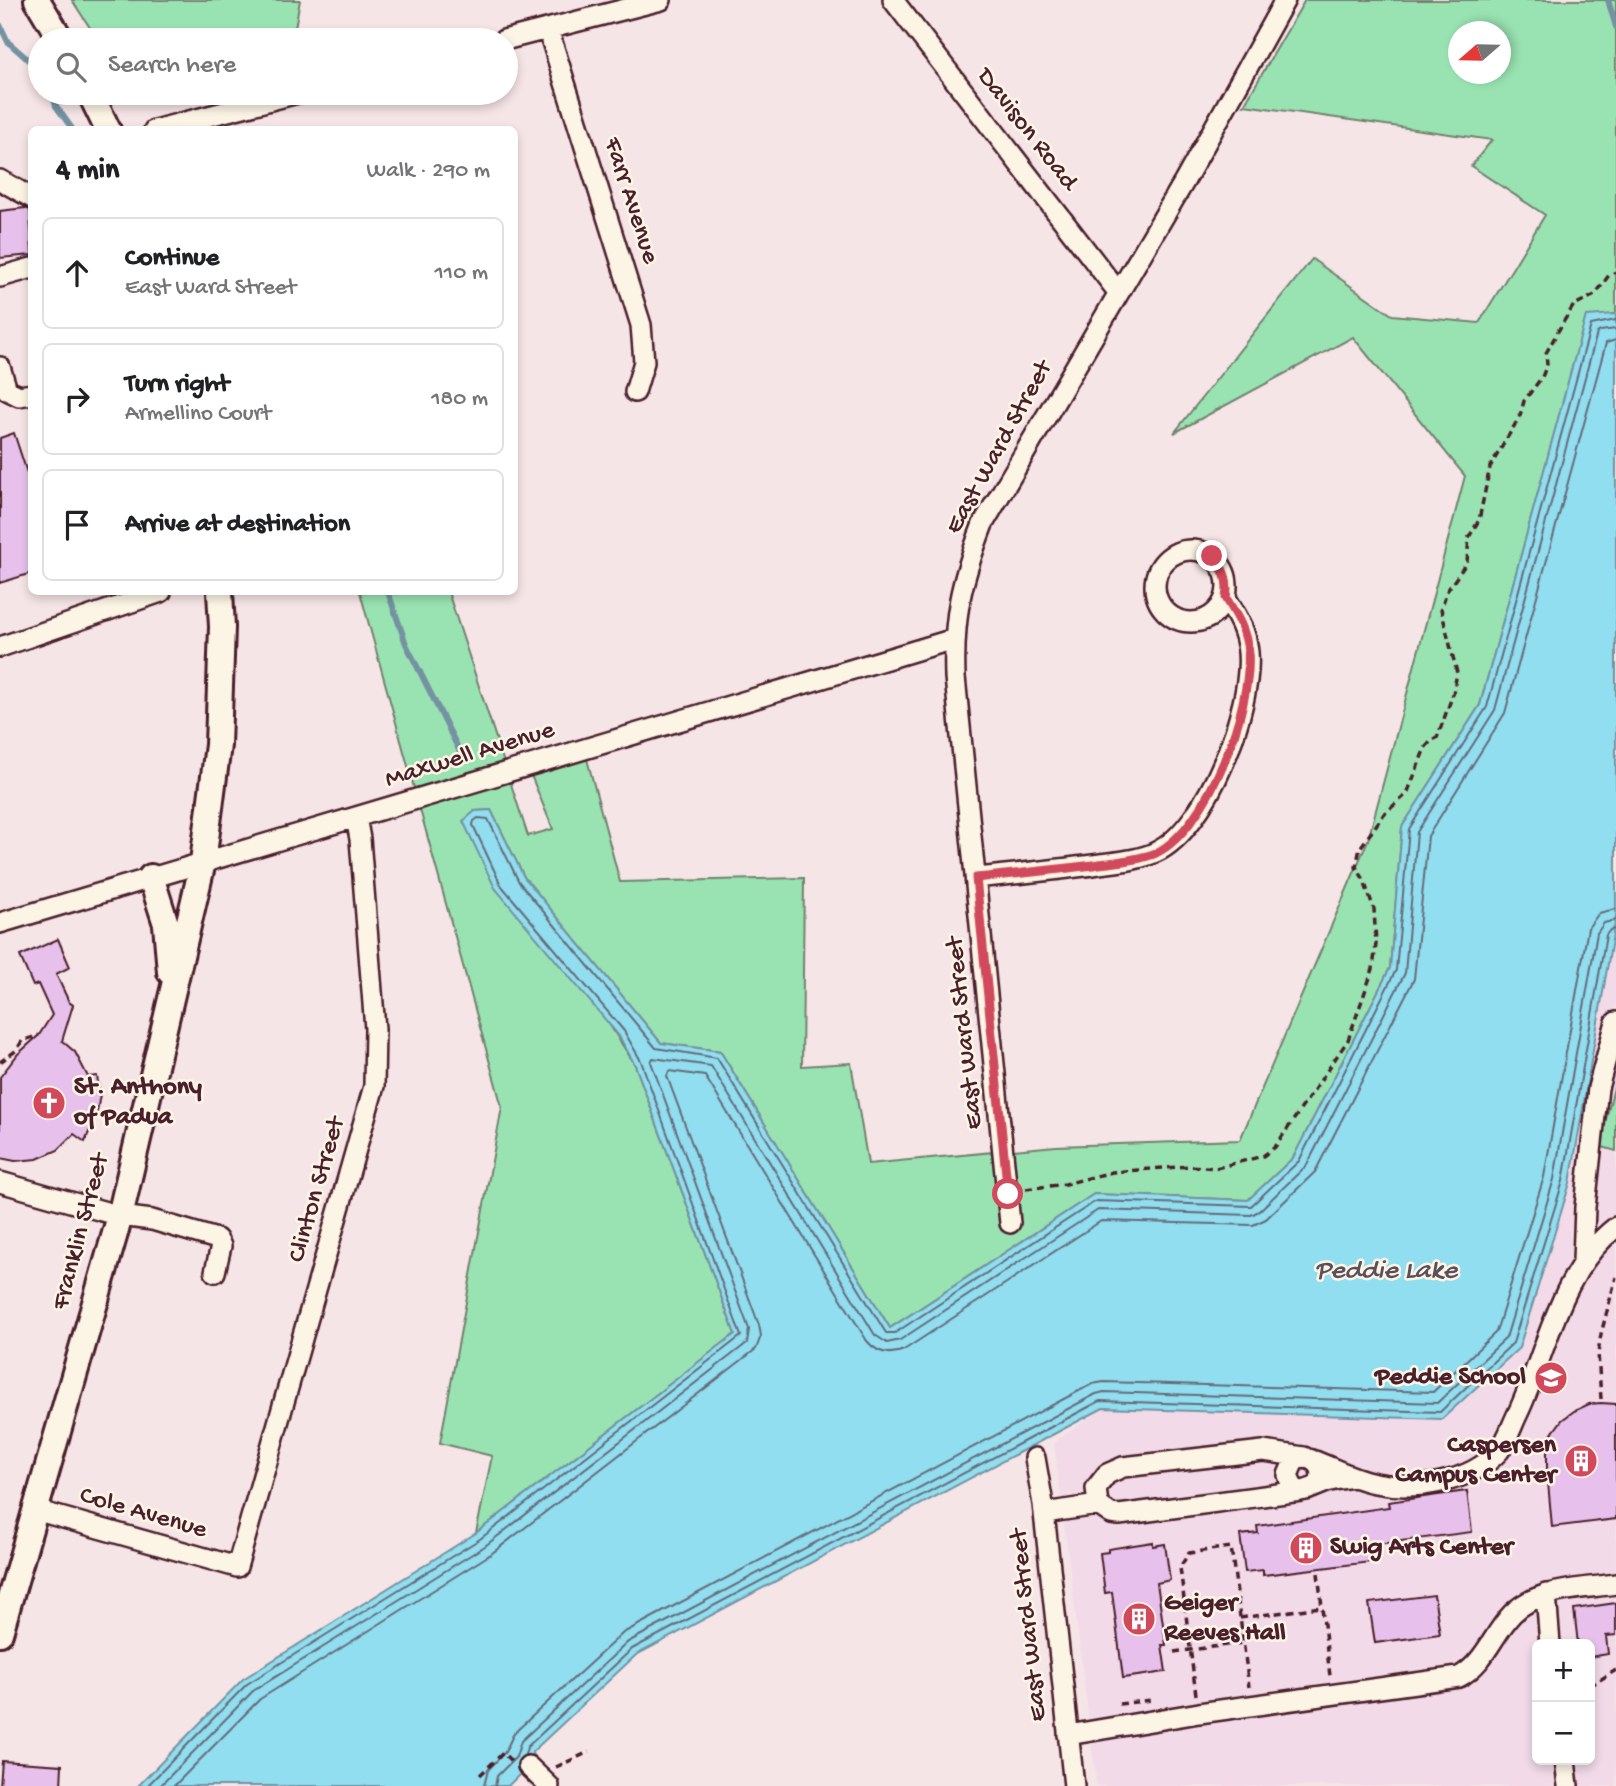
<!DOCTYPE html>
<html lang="en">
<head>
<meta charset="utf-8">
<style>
  :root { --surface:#fff; --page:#f2f2f2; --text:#202124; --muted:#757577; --line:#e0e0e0 }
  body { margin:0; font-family:"Gochi Hand",sans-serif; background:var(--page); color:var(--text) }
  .controls { position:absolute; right:21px; bottom:21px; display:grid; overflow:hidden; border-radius:10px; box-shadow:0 4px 10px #0003 }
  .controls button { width:63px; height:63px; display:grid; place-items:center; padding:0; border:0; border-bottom:2px solid var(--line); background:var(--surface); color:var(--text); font:35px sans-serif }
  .compass { position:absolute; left:1448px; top:21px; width:63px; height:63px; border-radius:50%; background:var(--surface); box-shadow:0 4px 10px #0003; rotate:250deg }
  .stop { position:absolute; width:21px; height:21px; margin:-16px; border:5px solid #d1495b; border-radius:50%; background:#fff }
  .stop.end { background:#d1495b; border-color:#fff; box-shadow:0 2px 7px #0008 }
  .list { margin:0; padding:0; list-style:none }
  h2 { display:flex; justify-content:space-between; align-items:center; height:91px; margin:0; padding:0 28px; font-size:30px }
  h2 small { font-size:23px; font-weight:400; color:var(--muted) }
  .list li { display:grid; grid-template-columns:46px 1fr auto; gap:21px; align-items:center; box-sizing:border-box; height:112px; margin:0 14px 14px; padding:0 14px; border:2px solid var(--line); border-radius:10px }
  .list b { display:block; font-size:26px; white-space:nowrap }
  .list p { margin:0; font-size:23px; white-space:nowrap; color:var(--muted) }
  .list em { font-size:23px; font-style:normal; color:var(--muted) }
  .icon { flex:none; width:38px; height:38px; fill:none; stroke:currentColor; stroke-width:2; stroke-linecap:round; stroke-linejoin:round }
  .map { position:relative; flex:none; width:1616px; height:1786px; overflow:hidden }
  .search { position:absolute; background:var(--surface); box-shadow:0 4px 10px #0003; left:28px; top:28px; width:490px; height:77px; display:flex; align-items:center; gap:18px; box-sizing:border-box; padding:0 24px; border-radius:38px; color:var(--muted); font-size:26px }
  .panel { position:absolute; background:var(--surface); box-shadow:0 4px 10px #0003; left:28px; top:126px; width:490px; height:469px; border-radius:10px }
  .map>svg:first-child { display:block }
</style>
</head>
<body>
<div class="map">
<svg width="1616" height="1786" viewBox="0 0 1616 1786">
  <rect width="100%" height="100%" fill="#f6e5e7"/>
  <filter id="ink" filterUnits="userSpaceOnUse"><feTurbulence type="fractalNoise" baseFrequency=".0143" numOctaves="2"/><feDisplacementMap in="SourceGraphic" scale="14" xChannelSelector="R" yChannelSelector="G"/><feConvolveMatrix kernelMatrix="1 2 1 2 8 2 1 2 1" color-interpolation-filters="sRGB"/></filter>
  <g filter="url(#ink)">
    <path fill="#f2dae8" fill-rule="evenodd" d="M1616 917V1786H1097L1054 1442 1103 1408 1442 1419 1519 1348 1570 1183ZM1537 1644H1590V1760H1537Z"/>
    <path fill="#99e3b2" stroke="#72816e" stroke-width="2" fill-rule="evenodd" d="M72 0H300L295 28 296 40H98Z
      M1305 0H1616V314L1586 317 1480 705 1402 827 1390 968 1293 1158 1248 1200 1094 1194 890 1328 720 1051 661 1043 524 877 491 810 475 811 635 1065 735 1334 476 1533 492 1456 440 1443 502 1107 360 592H448L528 836 553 829 526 763 583 744 620 882 804 878 802 1066 851 1063 868 1164 1056 1146 1240 1140 1368 840 1465 476 1353 337 1174 433 1312 259 1392 315 1479 323 1545 215 1471 166 1492 140 1244 105ZM1458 32H1500V74H1458Z
      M1616 1080V1151L1599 1146Z"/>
    <path fill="#90deef" stroke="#7492a1" stroke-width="2" d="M1616 314V917L1570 1183 1519 1348 1442 1419 1103 1408 636 1655 532 1752 534 1760 508 1786H138L243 1679 476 1533 735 1334 635 1065 619 1036 495 888 463 821 475 811 491 810 524 877 661 1043 720 1051 890 1328 1094 1194 1248 1200 1293 1158 1390 968 1402 827 1480 705 1586 316Z"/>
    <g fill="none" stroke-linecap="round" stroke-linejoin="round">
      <path stroke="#666b79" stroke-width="2" d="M525 1755 527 1747 632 1649 1100 1401 1440 1412 1513 1343 1563 1181 1606 935 1610 930 1616 929
        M147 1786 247 1684 480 1539 741 1336 641 1061 624 1031 501 885 473 825 474 821 478 818 488 819 519 882 656 1048 717 1058 886 1333H895L1096 1201 1251 1206 1299 1161 1396 970 1409 829 1487 707 1591 325 1616 320
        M160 1786 253 1691 485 1546 747 1343 749 1329 651 1062 653 1058 711 1066 875 1335 887 1343 900 1340 1098 1210 1251 1215 1259 1211 1307 1165 1405 973 1417 832 1495 710 1597 333 1600 331 1616 329
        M174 1786 260 1699 491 1554 756 1349 761 1336 759 1325 667 1076 669 1071 705 1076 867 1341C877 1353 890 1356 904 1350L1101 1221 1253 1225 1266 1219 1315 1172 1414 979 1428 836 1505 713 1606 343 1616 340
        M484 1786 488 1770 505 1752 514 1733 623 1633 1092 1384 1104 1382 1433 1392 1496 1332 1544 1177 1588 928 1599 913 1616 909
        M495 1786 497 1776 516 1757 521 1741 628 1642 1096 1394 1104 1392 1437 1403 1506 1338 1554 1179 1597 933 1604 923 1616 920"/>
      <path stroke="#7492a1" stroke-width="6" d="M1608 0 1616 27
        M0 25 8 42 33 64 40 75
        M52 93 56 106 73 130
        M388 592 406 644 461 754"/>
    </g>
    <path fill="#e7c1eb" stroke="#4a1f2b" stroke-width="2" d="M25 208 30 210 32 255 0 258V211Z
      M14 433 32 488V573L0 583V438Z
      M58 939 70 967 56 974 69 1002 73 1005 62 1041 75 1052 88 1077 97 1076 100 1094 97 1112 85 1142 74 1134 58 1150 37 1159 15 1161 0 1158V1077L18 1054 39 1035 52 1015 38 984 33 986 20 956Z
      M1601 1403 1616 1404V1519L1552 1527 1547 1471V1451L1551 1435 1562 1420 1574 1411 1589 1404Z
      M1467 1491 1472 1532 1369 1545 1371 1562 1263 1575V1570L1245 1572 1240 1535 1258 1533 1257 1526 1389 1507 1388 1502Z
      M1153 1542V1546L1165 1544 1170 1580 1157 1583 1166 1645H1162L1166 1672 1123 1678 1112 1592 1105 1593 1100 1553 1108 1552V1549Z
      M1434 1595 1440 1634 1375 1643 1369 1603Z
      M1616 1603V1635L1606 1636 1608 1654 1590 1657V1644H1578L1574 1609Z
      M2 1761 62 1765 61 1786H0Z"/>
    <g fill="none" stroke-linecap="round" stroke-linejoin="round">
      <defs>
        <path id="minor" d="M893 0 1118 292
          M548 29 641 325 644 362 635 392
          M504 40 661 0
          M154 130 298 93
          M0 180 32 198
          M0 277 32 268
          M0 367 7 390 19 396 32 394
          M1155 586a36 36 0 1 1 72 0a36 36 0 1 1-72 0Z
          M0 647 161 592
          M976 878C1015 874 1054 870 1093 865 1113 862 1137 861 1156 852 1208 828 1253 706 1248 652 1246 630 1237 616 1226 598
          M0 923 954 639
          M0 1182 120 1216 152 1220 217 1239 221 1246 215 1272
          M1010 1223 955 677C953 615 961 582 983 524L1184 182 1285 0
          M1583 1261 1585 1207 1598 1088 1616 1022
          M1035 1458 1043 1504 1074 1786
          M1315 1461C1335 1469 1354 1479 1375 1483 1415 1491 1470 1483 1499 1451 1507 1441 1512 1425 1518 1413 1547 1351 1560 1270 1616 1227
          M1317 1486C1328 1469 1313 1452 1294 1461L1288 1475C1295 1501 1309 1488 1324 1483 1333 1479 1343 1479 1353 1477
          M1098 1505 1096 1488 1107 1474 1123 1467 1263 1451 1304 1457
          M35 1510 237 1567 374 1086 375 1029 360 839 356 817
          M1044 1513 1098 1505 1111 1514 1119 1515 1301 1491
          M1546 1594 1550 1644
          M1068 1735 1199 1713 1459 1677C1485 1663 1493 1634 1512 1614 1537 1588 1583 1589 1616 1584
          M1565 1760 1568 1786
          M528 1766 549 1786"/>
        <path id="major" d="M37 0 61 40
          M90 93 108 130
          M151 877 166 924 170 972
          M0 1633 120 1216 203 862 218 745 222 627 220 592"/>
      </defs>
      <use href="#minor" stroke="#4a1f2b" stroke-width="24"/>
      <use href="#major" stroke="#4a1f2b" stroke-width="30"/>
      <path stroke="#4a1f2b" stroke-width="3.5" stroke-dasharray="7 5" stroke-linecap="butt" d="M0 1062 17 1050 22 1041 39 1035
        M1026 1189 1065 1184 1112 1172 1190 1166 1216 1168 1263 1156 1275 1147 1348 1040 1373 969 1376 944 1374 909 1363 878 1356 867 1360 848 1384 814 1407 794 1425 748 1432 740 1437 738 1453 694 1457 673 1441 609 1447 591 1467 562 1469 537 1479 520 1490 467 1520 416 1524 401 1542 377 1547 364 1546 353 1562 324 1574 305 1595 295 1609 275 1616 272
        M1601 1399 1598 1353 1601 1334 1616 1277
        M1318 1573 1330 1676
        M1240 1618 1321 1607
        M1174 1652 1243 1643
        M1590 1686 1616 1670
        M1196 1695 1180 1567 1189 1553 1231 1547 1249 1687
        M1119 1704 1152 1700
        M556 1767 589 1752
        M480 1775 503 1753 511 1761"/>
      <use href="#minor" stroke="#fcf5e5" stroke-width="19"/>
      <use href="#major" stroke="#fcf5e5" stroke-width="24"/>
    </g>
  </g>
  <g fill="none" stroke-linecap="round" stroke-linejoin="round" filter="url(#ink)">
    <path stroke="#d1495b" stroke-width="9" d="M1008 1194 976 878C1015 874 1054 870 1093 865 1113 862 1137 861 1156 853 1208 828 1253 706 1248 652 1246 630 1237 616 1226 598 1229 581 1225 569 1212 556"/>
  </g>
  <defs>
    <symbol id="church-disc" viewBox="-11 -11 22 22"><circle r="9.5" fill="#d1495b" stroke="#fcf5e5"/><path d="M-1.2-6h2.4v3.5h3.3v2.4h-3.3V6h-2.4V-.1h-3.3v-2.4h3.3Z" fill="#fff"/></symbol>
    <symbol id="school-disc" viewBox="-11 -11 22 22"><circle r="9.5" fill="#d1495b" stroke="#fcf5e5"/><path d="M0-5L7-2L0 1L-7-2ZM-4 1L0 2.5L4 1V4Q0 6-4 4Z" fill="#fff"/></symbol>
    <symbol id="building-disc" viewBox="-11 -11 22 22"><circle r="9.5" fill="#d1495b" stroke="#fcf5e5"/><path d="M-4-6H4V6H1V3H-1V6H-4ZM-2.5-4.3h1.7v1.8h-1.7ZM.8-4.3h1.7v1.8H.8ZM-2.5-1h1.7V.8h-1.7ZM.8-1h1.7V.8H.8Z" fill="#fff"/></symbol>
  </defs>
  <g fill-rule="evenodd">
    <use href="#church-disc" x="30" y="1084" width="38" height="38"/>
    <use href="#school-disc" x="1532" y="1359" width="38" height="38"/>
    <use href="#building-disc" x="1562" y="1442" width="38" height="38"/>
    <use href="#building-disc" x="1287" y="1529" width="38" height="38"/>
    <use href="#building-disc" x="1120" y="1600" width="38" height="38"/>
  </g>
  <g text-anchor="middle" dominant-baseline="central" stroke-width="5" stroke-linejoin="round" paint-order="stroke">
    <g font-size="26" fill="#4a1f2b" stroke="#fcf5e5">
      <text transform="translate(1026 130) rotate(52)">Davison Road</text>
      <text transform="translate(630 201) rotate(72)">Farr Avenue</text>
      <text transform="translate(1000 448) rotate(-61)">East Ward Street</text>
      <text transform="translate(470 756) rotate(-17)">Maxwell Avenue</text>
      <text transform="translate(966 1033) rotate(-96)">East Ward Street</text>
      <text transform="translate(318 1190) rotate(-74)">Clinton Street</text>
      <text transform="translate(82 1232) rotate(-75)">Franklin Street</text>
      <text transform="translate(143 1514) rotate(16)">Cole Avenue</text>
      <text transform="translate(1030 1625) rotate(-96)">East Ward Street</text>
    </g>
    <g font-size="26" font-weight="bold" fill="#4a1f2b" stroke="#fcf5e5" text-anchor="start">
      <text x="74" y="1088">St. Anthony<tspan x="74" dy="30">of Padua</tspan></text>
      <text x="1526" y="1378" text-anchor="end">Peddie School</text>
      <text x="1556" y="1446" text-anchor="end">Caspersen<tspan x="1556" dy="30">Campus Center</tspan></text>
      <text x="1330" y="1548">Swig Arts Center</text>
      <text x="1164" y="1604">Geiger<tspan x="1164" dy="30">Reeves Hall</tspan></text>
    </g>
    <g font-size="28" font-style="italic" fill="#5c4f5c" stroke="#fcf5e5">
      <text x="1386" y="1271">Peddie Lake</text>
    </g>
  </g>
</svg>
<div class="controls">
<button>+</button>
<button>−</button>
</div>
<svg class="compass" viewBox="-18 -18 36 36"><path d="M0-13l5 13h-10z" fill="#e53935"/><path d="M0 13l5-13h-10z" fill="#757577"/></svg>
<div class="stop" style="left:1008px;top:1194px"></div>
<div class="stop end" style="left:1212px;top:556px"></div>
<div class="search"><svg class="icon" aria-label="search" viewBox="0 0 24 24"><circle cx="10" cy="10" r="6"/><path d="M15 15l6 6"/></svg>Search here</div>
<section class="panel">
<h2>4 min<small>Walk · 290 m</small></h2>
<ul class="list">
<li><svg class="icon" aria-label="ahead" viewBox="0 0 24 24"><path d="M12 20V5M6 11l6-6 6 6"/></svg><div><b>Continue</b><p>East Ward Street</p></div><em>110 m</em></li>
<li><svg class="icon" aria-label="right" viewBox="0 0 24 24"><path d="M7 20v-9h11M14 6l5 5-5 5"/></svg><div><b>Turn right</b><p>Armellino Court</p></div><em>180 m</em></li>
<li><svg class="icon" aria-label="arrive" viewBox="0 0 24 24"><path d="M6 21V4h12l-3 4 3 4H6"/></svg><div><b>Arrive at destination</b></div></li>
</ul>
</section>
</div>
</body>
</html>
